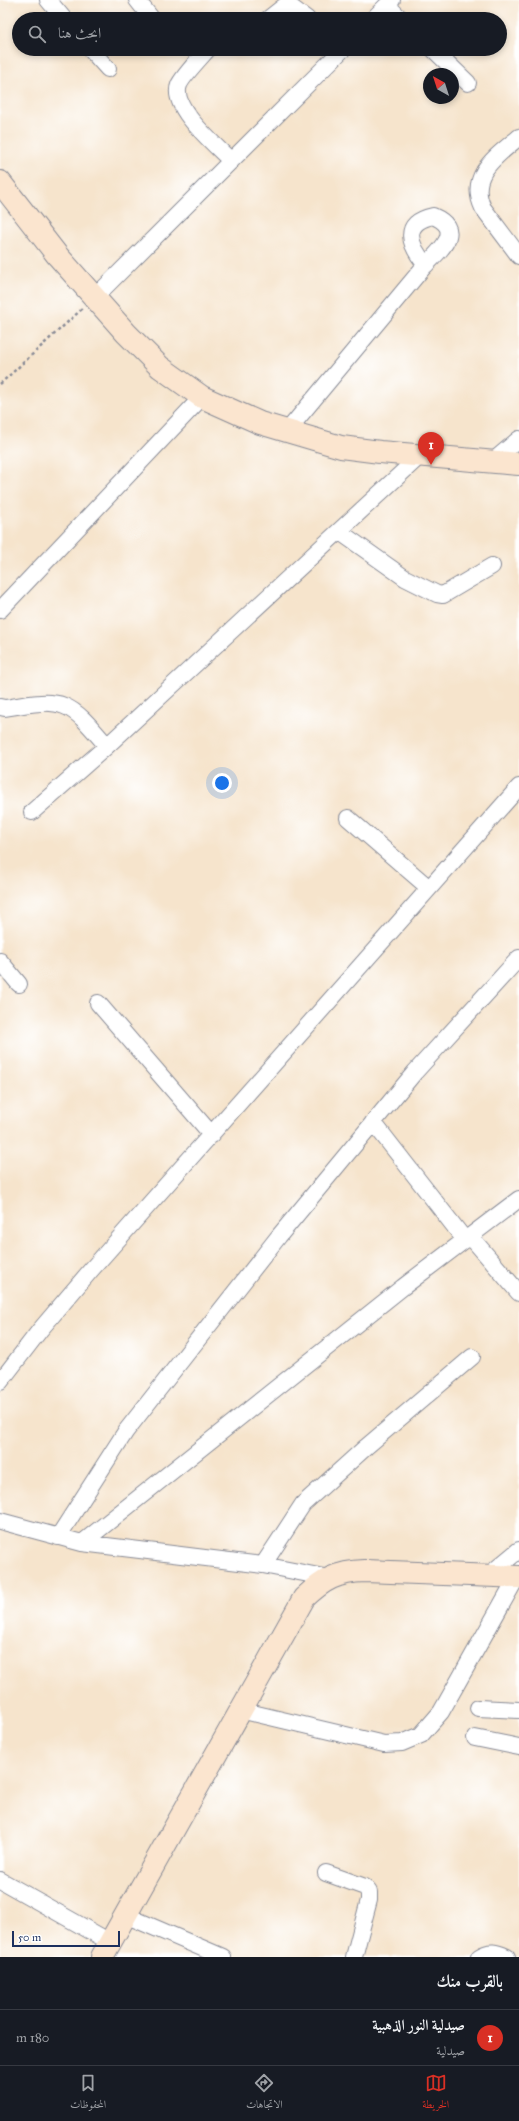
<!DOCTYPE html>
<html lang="ar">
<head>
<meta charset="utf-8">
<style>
  :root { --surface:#171b24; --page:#20242c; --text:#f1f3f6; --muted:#9ea1a6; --line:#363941; --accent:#d93025 }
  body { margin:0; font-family:"IM FELL Great Primer",Amiri,serif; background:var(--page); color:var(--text); direction:rtl }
  .compass { position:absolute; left:423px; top:68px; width:36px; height:36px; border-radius:50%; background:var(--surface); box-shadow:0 2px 6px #0003; rotate:321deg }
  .scale { position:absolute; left:12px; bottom:10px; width:108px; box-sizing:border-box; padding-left:4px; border:2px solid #1b2f5e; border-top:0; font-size:11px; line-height:14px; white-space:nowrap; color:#1b2f5e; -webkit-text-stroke:3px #fff; paint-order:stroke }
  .you { position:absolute; left:222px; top:783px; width:14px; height:14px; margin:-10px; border:3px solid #fff; border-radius:50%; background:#1a73e8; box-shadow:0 0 0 6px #1a73e833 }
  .badge { display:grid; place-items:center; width:26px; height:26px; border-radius:50%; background:var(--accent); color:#fff; font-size:13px; font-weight:700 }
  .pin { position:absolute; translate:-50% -33px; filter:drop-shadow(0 1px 2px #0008) }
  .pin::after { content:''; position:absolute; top:21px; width:14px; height:12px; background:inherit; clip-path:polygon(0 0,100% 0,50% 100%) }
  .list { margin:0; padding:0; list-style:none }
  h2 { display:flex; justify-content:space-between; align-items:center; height:52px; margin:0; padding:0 16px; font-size:17px }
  h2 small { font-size:13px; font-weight:400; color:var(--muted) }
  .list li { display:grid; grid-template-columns:26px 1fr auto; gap:12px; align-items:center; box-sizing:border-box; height:56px; padding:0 16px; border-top:1px solid var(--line) }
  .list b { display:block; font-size:15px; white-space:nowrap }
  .list p { margin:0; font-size:13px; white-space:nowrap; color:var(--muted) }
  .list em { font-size:13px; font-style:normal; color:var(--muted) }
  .icon { flex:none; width:22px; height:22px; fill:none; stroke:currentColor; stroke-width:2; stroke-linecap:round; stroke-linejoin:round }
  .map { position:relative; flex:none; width:519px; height:1957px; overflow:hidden; direction:ltr }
  .search { position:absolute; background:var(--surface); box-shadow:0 2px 6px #0003; left:12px; right:12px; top:12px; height:44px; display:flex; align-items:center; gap:10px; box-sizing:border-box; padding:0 14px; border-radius:22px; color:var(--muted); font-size:15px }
  .sheet { height:108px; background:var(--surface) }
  nav { display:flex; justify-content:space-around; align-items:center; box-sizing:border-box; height:56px; border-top:1px solid var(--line); background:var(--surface); font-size:11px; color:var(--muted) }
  nav a { display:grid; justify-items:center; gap:2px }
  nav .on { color:var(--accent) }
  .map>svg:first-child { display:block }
</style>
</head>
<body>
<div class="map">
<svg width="519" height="1957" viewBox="0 0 519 1957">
  <rect width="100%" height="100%" fill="#fff"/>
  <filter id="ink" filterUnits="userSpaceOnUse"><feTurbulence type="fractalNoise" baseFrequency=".025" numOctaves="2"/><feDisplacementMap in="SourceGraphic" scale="8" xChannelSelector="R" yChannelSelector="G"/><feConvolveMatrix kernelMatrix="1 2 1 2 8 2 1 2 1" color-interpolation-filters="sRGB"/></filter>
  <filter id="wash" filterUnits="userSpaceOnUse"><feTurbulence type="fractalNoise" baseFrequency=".012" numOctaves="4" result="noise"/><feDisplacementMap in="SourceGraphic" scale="16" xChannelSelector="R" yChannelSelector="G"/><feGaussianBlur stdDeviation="0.9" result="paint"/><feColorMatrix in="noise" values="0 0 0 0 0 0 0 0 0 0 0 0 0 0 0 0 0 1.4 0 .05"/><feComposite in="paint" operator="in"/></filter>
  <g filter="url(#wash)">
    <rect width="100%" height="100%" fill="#f6e4cc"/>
  </g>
  <g filter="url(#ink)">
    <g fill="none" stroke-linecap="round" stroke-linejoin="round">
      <defs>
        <path id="street" d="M48 0 64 19
          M137 0 152 19
          M387 5 401 19
          M268 19 287 4 307 19
          M373 19 392 0
          M90 49 108 69
          M208 49C201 57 182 77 179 85 170 108 217 146 231 161
          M433 49 468 83
          M519 137C497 156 467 175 483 208L519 256
          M94 298 343 49
          M288 430 422 269C435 254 468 231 433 216 401 223 409 245 426 265
          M493 461 519 439
          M340 532 405 578 437 594 443 595 492 566
          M0 610 202 397
          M0 707 5 708C65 697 69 701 107 746L421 455
          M32 812 107 746
          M348 818 429 888
          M0 961 19 984
          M98 1003 212 1135
          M373 1122 465 1240
          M470 1236 519 1293
          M0 1382 40 1330 91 1270 519 787
          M0 1521 82 1543 263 1565 329 1578
          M58 1537 126 1431 279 1236 415 1072 519 958
          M82 1543 403 1287 519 1199
          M263 1565 303 1504 366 1447 472 1357
          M489 1575 519 1550
          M478 1708 519 1710
          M240 1710 384 1744 402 1743 421 1735 441 1712 517 1577
          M475 1738 519 1747
          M326 1873 365 1887 369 1892V1900L354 1957
          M0 1880 110 1942
          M125 1915 223 1957
          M479 1957C490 1950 496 1952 507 1957"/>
        <path id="secondary" d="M0 182 57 255 126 333 160 367 202 397 260 423 341 447 380 452 519 464
          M102 1957 304 1598C324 1579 337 1572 365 1571L519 1577"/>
      </defs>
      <use href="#street" stroke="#888a95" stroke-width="18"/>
      <use href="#secondary" stroke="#888a95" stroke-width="24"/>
      <path stroke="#888a95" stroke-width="2.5" stroke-dasharray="3 3" stroke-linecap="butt" d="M0 384 82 309"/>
      <use href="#street" stroke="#fff" stroke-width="16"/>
      <use href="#secondary" stroke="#fbe5cf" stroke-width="22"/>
    </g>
  </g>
</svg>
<svg class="compass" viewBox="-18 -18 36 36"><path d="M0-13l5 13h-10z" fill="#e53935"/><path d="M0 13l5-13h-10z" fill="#9ea1a6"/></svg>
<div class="scale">50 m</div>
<div class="you"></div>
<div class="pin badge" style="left:431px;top:465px">1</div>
<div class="search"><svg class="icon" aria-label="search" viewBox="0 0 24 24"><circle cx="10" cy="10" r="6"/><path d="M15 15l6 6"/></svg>ابحث هنا</div>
</div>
<section class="sheet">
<h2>بالقرب منك<small></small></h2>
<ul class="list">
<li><span class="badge">1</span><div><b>صيدلية النور الذهبية</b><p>صيدلية</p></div><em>180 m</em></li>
</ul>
</section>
<nav>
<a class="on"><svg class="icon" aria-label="map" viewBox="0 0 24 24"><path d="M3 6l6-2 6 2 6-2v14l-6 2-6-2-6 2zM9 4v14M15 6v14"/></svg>الخريطة</a>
<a><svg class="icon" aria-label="directions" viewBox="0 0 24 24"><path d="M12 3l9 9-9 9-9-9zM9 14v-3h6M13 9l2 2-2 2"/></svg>الاتجاهات</a>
<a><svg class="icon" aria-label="saved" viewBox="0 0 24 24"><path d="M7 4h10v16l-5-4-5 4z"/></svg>المحفوظات</a>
</nav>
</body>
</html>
